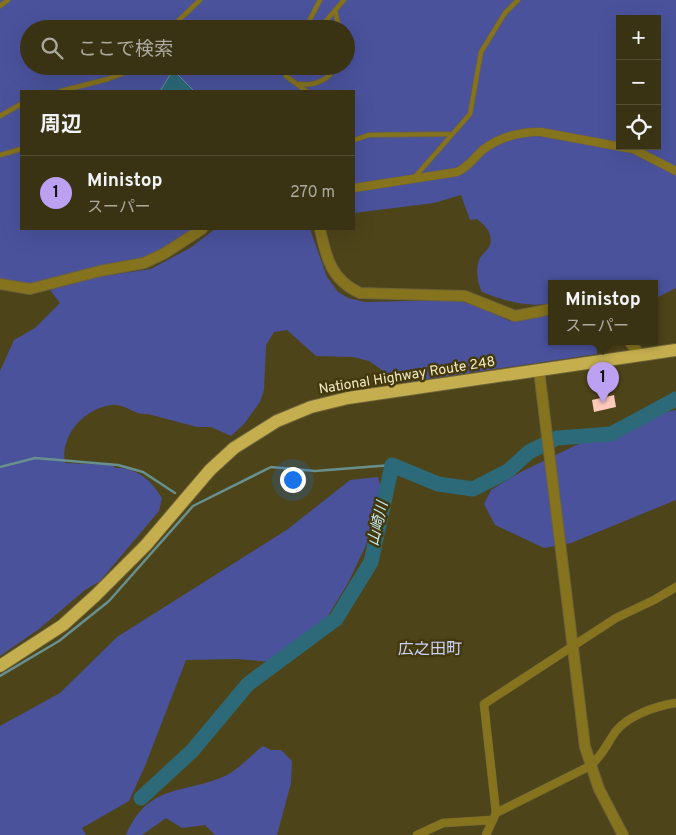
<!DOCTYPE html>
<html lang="ja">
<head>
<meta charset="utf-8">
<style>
  :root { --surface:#3a3313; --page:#453f21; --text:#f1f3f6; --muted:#abaaa0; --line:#544e33; --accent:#bca0f2 }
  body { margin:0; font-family:Overpass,"Noto Sans JP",sans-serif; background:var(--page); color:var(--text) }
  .controls { position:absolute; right:15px; top:15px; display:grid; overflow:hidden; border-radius:0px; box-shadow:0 5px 20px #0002 }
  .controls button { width:45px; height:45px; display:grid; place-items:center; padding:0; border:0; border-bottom:1px solid var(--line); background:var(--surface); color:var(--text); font:25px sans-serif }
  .you { position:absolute; left:292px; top:479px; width:18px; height:18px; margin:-12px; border:4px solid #fff; border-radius:50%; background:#1a73e8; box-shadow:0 0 0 8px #1a73e833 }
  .badge { display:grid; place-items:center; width:32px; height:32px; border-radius:50%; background:var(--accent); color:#111; font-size:16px; font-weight:700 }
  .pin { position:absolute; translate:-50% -41px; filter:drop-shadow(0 1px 2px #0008) }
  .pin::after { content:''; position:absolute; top:26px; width:18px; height:15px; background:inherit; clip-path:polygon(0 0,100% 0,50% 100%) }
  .popup { position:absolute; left:548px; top:280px; width:110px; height:65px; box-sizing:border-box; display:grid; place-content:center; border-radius:0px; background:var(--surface); filter:drop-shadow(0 1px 4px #0005); font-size:16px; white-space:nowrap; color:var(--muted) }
  .popup b { font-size:19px; color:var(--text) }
  .popup::after { content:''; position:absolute; left:50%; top:100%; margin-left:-10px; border:10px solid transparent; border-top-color:var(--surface) }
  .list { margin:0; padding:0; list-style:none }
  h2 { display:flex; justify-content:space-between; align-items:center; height:65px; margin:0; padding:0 20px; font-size:21px }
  h2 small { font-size:16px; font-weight:400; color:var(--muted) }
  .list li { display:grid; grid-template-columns:32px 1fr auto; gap:15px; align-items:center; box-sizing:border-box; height:75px; padding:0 20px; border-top:1px solid var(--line) }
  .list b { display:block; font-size:19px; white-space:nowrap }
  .list p { margin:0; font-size:16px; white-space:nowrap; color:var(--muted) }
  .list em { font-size:16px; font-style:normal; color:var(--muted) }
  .icon { flex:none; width:28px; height:28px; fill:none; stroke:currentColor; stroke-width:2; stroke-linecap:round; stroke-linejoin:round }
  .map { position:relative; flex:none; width:676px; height:835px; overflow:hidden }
  .search { position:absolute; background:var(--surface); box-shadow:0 5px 20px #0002; left:20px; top:20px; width:335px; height:55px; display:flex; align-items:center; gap:12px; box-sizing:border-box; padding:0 18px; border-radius:28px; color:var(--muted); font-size:19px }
  .panel { position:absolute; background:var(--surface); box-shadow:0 5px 20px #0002; left:20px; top:90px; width:335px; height:140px; border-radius:0px }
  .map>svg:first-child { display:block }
</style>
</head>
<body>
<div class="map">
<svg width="676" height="835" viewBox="0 0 676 835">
  <rect width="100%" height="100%" fill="#4e4419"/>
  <path fill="#4a529c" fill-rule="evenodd" d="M0 0H676V169L632 146H657V19H620V144L514 133 459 169 354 186V91H21V229H193L161 250 143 258 34 284 20 285 0 279ZM29 29H346V66H29Z
    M539 134 635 151 676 173V288L654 299V284H552V303C526 308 506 301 482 292 477 282 475 268 480 258 483 253 488 250 490 245 493 233 485 225 477 219L470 220 461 195 434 203 354 213V192L458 175 487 150 514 138Z
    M215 229H310L327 277 338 292 348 298 365 302 455 300 471 304 510 321 552 314V342H597V354L401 383 369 361 353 357 316 356 287 330 274 332 266 345 264 390 260 402 244 424 231 436 211 427H197L148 414C135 416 125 403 111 405 84 409 60 435 65 463L113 465 115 468C137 467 152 481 162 498L159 511 100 581 85 590 39 629 0 656V371L14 340 35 328 60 303 50 290 97 277 151 269 190 248Z
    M676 410V500L571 543 544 548 495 525 484 504 491 490 521 472 572 447 642 418Z
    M378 477 385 505 348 583 324 622 284 663 237 659 186 660 145 766 129 801 82 828 86 835H0V726L60 693 117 637 288 529 350 480Z
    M263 746 271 750H281L292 761 291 783 277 835H215L205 825 182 828 166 818 142 835H126C149 782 184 795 227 775 240 768 251 755 263 746Z"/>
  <path fill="#2c6a79" stroke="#68908f" d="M178 71V75L194 91H160L170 75Z"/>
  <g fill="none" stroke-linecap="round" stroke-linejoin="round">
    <path stroke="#68908f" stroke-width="2.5" d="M0 467 35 458 118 465 143 472 175 493
      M0 676 59 641 109 601 193 506 271 467 315 471 392 465"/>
    <path stroke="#2c6a79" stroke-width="15" d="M141 798 192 751 248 684 336 619 371 562 392 465 438 484 473 489 508 471 529 452 557 438 611 434 676 399"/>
  </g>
  <path fill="#fdcabc" d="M614 395 616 407 594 412 592 400Z"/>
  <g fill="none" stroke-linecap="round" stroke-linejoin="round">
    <defs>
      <path id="service" d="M0 6 8 0
        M335 10 339 29
        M174 29 179 20 200 0
        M305 29 320 0
        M316 29 325 22 344 0
        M285 66 286 76 306 91
        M300 84C315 86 329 80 336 66
        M61 91 108 79 143 66
        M0 116 21 104
        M354 140 369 135 452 134
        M0 155 21 149
        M414 178 470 114 481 52 505 13 518 0"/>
      <path id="minor" d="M354 188 457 172C469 167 474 157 484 149 500 137 522 131 541 132L633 149 676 171
        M496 813 484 704 616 618 654 600 676 587
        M417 835 443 823 492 820
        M486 835 496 813 590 766C603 755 606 745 616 731 629 715 656 706 676 703"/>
      <path id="tertiary" d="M320 229C326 257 331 280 360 293L465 296 515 316 552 309
        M0 284 30 289 100 271 144 263 165 253 202 229
        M630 342 640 355
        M539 370 585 747 599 789 623 835"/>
      <path id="trunk" d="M0 666 63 625 96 595 146 545 210 470 234 448 277 421 311 407 348 398 676 350"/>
    </defs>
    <use href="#service" stroke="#6d633a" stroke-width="5.5"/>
    <use href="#minor" stroke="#6d633a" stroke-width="9"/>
    <use href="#tertiary" stroke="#6d633a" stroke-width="12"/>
    <use href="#trunk" stroke="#6d633a" stroke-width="14"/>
    <use href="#service" stroke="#86731e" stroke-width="4"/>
    <use href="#minor" stroke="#86731e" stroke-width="8"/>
    <use href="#tertiary" stroke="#86731e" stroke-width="10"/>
    <use href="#trunk" stroke="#c4ae4e" stroke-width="12"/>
  </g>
  <g text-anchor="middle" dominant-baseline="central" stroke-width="5" stroke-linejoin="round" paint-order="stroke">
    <g font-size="14" fill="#f3e9c3" stroke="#43390d">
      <text transform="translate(407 376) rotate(-9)">National Highway Route 248</text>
    </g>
    <g font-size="15" font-style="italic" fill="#c7ebf5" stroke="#43390d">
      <text transform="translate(379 524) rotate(-77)">山崎川</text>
    </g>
    <g font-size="16" fill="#cad3fe" stroke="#43390d">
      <text x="430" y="650">広之田町</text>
    </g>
  </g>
</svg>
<div class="controls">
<button>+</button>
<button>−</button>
<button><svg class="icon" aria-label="locate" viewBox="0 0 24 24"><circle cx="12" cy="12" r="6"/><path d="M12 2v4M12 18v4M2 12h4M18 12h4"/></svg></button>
</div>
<div class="you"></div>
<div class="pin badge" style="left:603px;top:403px">1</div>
<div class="popup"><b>Ministop</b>スーパー</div>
<div class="search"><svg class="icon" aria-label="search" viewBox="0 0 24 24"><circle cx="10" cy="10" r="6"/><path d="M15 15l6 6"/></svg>ここで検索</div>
<section class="panel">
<h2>周辺<small></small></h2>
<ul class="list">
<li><span class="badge">1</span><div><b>Ministop</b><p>スーパー</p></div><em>270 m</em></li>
</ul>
</section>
</div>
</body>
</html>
